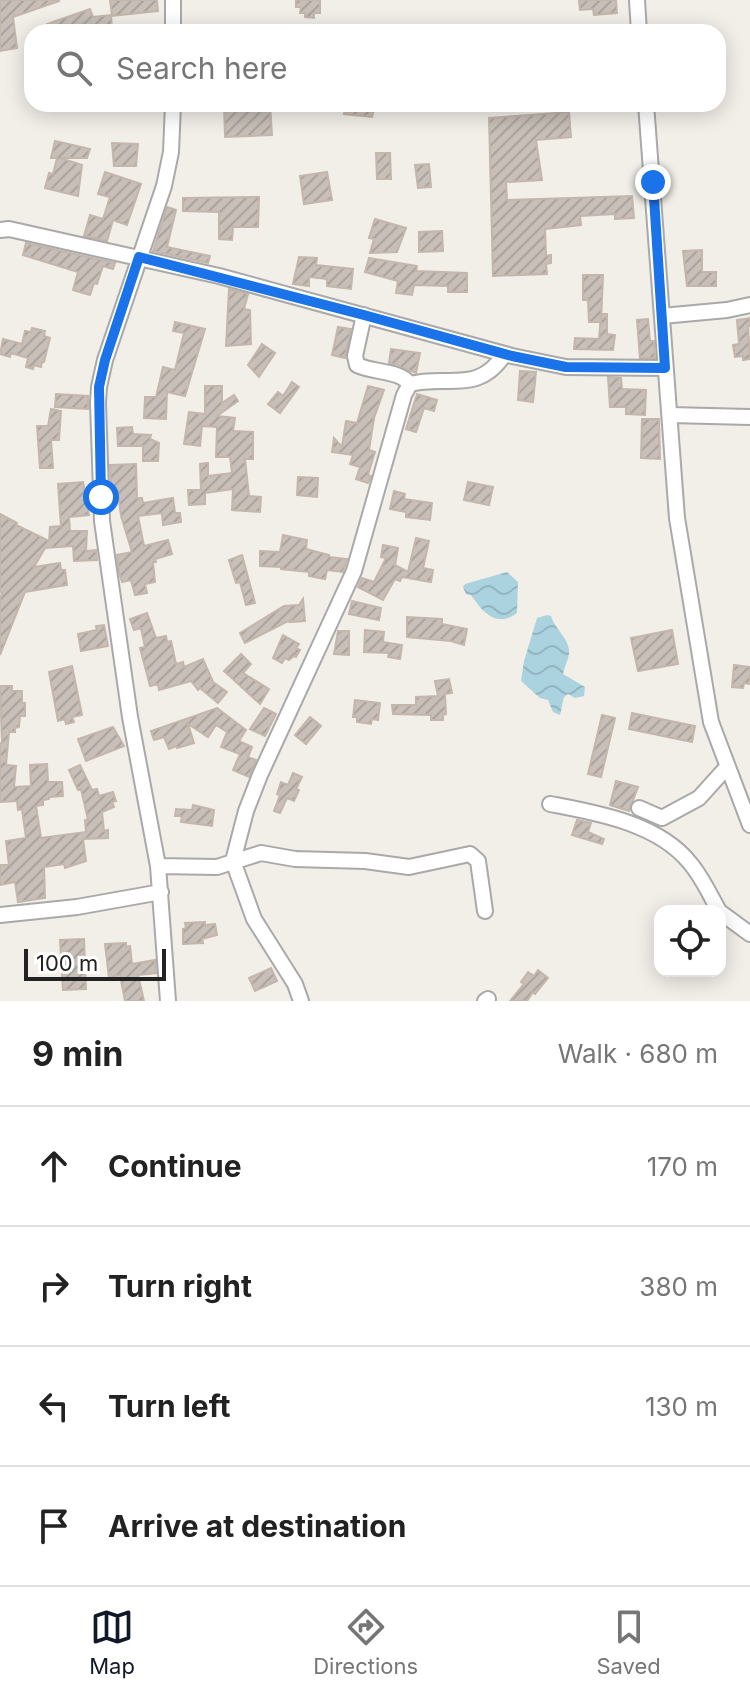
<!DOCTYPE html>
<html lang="en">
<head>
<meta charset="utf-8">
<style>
  :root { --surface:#fff; --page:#f6f6f6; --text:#222; --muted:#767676; --line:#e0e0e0; --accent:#111827 }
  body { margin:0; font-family:Inter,sans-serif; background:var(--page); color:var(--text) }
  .controls { position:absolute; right:24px; bottom:24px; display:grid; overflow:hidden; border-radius:16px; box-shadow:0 4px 20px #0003 }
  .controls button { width:72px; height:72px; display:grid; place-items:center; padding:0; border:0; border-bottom:2px solid var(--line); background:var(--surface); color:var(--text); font:40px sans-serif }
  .scale { position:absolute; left:24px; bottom:20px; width:142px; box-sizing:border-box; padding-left:8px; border:4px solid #222; border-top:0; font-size:22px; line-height:28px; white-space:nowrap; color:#222; -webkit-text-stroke:6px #fff; paint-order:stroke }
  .stop { position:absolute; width:24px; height:24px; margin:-18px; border:6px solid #1a73e8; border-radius:50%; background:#fff }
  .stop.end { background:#1a73e8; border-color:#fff; box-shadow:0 2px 8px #0008 }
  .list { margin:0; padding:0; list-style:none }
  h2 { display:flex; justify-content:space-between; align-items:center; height:104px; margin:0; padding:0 32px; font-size:34px }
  h2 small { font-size:26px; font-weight:400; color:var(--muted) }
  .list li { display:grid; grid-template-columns:52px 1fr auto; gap:24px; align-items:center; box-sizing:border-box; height:120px; padding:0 32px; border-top:2px solid var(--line) }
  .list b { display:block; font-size:30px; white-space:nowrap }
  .list em { font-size:26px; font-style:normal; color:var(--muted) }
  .icon { flex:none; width:44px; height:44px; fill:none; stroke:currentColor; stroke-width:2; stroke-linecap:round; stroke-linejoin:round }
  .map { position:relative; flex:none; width:750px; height:1001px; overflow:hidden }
  .search { position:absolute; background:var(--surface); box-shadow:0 4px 20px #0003; left:24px; right:24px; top:24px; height:88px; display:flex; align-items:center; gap:20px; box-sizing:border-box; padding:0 28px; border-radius:24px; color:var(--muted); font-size:30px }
  .sheet { height:584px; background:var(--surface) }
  nav { display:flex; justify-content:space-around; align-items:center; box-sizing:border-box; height:112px; border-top:2px solid var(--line); background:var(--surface); font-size:22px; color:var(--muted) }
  nav a { display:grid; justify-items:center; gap:4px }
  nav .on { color:var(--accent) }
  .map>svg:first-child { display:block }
</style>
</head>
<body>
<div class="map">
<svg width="750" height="1001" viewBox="0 0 750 1001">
  <defs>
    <pattern id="water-waves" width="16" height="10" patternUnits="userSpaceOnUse" patternTransform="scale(2)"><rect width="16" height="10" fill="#aad3df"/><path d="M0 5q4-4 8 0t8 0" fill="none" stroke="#92b5bf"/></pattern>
    <pattern id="building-hatch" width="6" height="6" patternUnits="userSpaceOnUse" patternTransform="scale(2)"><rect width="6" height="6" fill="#c7bfb8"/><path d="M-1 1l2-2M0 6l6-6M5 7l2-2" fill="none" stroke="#aba49e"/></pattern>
  </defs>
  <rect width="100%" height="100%" fill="#f2efe9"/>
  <path fill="url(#water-waves)" d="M507 572 518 582 517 613C496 629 482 611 471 595L466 594 463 587 465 584Z
    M547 615 551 616C555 630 571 640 569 654 568 661 564 667 563 674L585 687 584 696 575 698 568 694 564 697 560 715 553 712 548 700 540 698 521 681 524 661 537 618Z"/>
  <path fill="url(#building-hatch)" stroke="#c4b6ab" stroke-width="2" d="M0 0H58L59 1 13 17 17 48 0 51Z
    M110 0H157L158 11 112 16Z
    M296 0H320V13H314V18L305 17V13H300L301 7H296Z
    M579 0H616L617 13 594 15 593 9 580 10Z
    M90 9 93 17 111 15 112 28 97 29 98 32H50L47 24Z
    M224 104H270L272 135 225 137Z
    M346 104H375L372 117 344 114Z
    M569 112 571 137 536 140 542 180 506 182 507 200 632 196 634 218 615 219V214L580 216 581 225 545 229 546 256 551 255V263L546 264 547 274 493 276 489 118Z
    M55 141 90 149 87 158H60L82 165 78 196 45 188 49 173 53 174 57 158H51Z
    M112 143 138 144 136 166H114Z
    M376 153H390L391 179H377Z
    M429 164 431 187 418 188 415 165Z
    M105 172 141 184 127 225 113 220 107 241 84 236 90 215 103 219 110 197 98 194Z
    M327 172 332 200 304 204 300 176Z
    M259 197 258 227H233L232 240 219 239V212L183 211V198Z
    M167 207 176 210 167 247 210 256 208 263 153 251Z
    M375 219 406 228 397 252 370 253 374 239 369 238Z
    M442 231 443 251 419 252V232Z
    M26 243 115 263 113 269 103 266 97 284 94 283 90 295 73 290 78 272 23 255Z
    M702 250V272H716V286H687L683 251Z
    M299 257 317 258 316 265 353 269 351 289 327 286V279L309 277V286L293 284Z
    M369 258 417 266 416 271 467 273V292H448V286L414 285 412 295 396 293 398 281 365 272Z
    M583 275H603L601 322H589L588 300H583Z
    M229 289 248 294 244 309 250 310 251 344 226 346Z
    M601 314H607V334L615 335 613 350 574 349 575 338 599 339Z
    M750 318V326H748L750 359 743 360V356L735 357 733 345 739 344 737 320Z
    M648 319 650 341H654L655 358H640L637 320Z
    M175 322 205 329 185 396 167 392 166 419 144 418 145 397H156L163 367 175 370 184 333 173 331Z
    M338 327 351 329 345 358 332 355Z
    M32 328 45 331 44 336 50 338 44 362H42L41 367 34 365 33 369 26 367 28 358 11 353 10 357 0 354 3 339 22 344 25 331 31 332Z
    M262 344 275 353 259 377 248 365Z
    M391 349 420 353 416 373 389 363Z
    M520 371 536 372 533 402 518 400Z
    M608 377 621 378 622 389 646 390 645 415 626 414V407H610Z
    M292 382 299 387 280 413 268 404 278 392 283 396Z
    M205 386H222V403L234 395 238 401 217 416 235 418 233 431 253 432V459H245L249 496 261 497 260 512 232 510 233 489 205 493V504L189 505 188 490H201L200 464 208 463V476L232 473 230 457H216L217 427 202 426 200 446 184 444 189 412 205 414Z
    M368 386 384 390 374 418 369 450 375 452 368 475 371 476 368 483 356 479 360 467 350 464 353 455 332 452 334 438 342 447 346 421 357 423Z
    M56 394 88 396V409L55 407Z
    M417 394 437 400 434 411 424 408 416 432 406 429Z
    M51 409 61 411 59 440H51L53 468H40L37 426H48Z
    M642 419H659L660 459 641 458Z
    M132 427 133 434 151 435 150 439 159 443 158 461H143V446H118L117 428Z
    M136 464 137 498H142L143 503 173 498 175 513H180L181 522 163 525 162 513 138 516 144 546 168 540 172 554 155 559 156 562H153L155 582 145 584 147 593 135 595 131 580 122 582 119 572 117 555 132 552 121 516 118 492 111 493 110 465Z
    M298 477 318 478 317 497 297 495Z
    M83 482 89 515 69 517 70 531H87L86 551 96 550 97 560 74 561 73 546 45 548 34 567 60 563 61 570H65L67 585 25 592 0 655V599L2 593 0 592V514L17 523 16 525 49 541 50 527 61 526 58 484Z
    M468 482 493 487 489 505 464 500Z
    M394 491 405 494 404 499 432 503 430 520 406 517V512L390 509Z
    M283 535 307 540 306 549 329 555V557L347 559 343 572 327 570 325 579 309 576V572L281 569V567L260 566V551L280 552Z
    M416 538 429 541 423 568 433 570 431 582 402 577 400 581 395 579 383 600 358 587 362 578 374 582 386 558 381 557 383 545 398 548 395 565 408 572Z
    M242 555 255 603 246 605 240 582 236 583 229 560Z
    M303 599 305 621 290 622 292 619 245 643 240 633 284 606 299 605Z
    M352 601 381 608 379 620 349 614Z
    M147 613 156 638 166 636 167 642 171 641 176 664 183 662 184 667 203 659 213 682 227 692 218 703 200 688 198 690 191 681 159 690 158 684 150 686 140 648 145 647 141 628 134 630 130 619Z
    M407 617 442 619V624L467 629 464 645 451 641 407 637Z
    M104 625 108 646 81 651 78 634 97 630 96 626Z
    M365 630 384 632 383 642 402 645 400 659 388 657 389 653 364 652Z
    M672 630 678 664 638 671 631 638Z
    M338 631H349V655L334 654Z
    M283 635 299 644 296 648 300 650 296 657 294 656 289 660 285 658 282 663 273 658Z
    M241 654 251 664 243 673 269 689 260 704 224 671Z
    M734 665 750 667V684L744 683 743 688 732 687Z
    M72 666 82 715 72 717 74 722 66 724 65 719 58 721 49 672Z
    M449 679 452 693 445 694 446 714 443 715V720H431V715L393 714 392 705H416V697L438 696 435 681Z
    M0 686H12V691H22V703H25V716H20L19 727 15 728V732H9L6 765 16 766 14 787 31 786 30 765 47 764 48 782H62L63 796 49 797V799L43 800V805L36 806 41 838 86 832 85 820H88L81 789 78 790 69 770 80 765 92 790 97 789 99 796 113 792 116 801 112 802 114 807 102 812 104 831 108 830V838L83 839 86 861 65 868 64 864 44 867 45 898 18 902 15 882 0 885V865H9L6 841 26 838 22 809 18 810 17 801 0 802V743H2Z
    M355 700 380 703 378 720 372 719 371 724 357 722V717H353Z
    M217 708 246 730 239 741 252 747 248 757 256 760 249 777 233 770 240 754 221 747 227 732 216 725 208 737 188 724 194 743 177 748 176 746 169 749 164 737 154 740 151 731Z
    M264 708 276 714 265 736 250 729Z
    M632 713 695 726 692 742 629 729Z
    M602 715 615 718 601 777 588 774Z
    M310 717 321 726 306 744 295 735Z
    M113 727 124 746 86 761 78 739Z
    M293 773 302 777 296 789 299 790 294 801 287 798 280 813 274 811 280 795 277 794 281 782 288 785Z
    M616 781 638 787 629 811 610 805Z
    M193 805 214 810 212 826 181 822 182 816H175L176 809 192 810Z
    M577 820 591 823 588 832 604 839 602 844 572 835Z
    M205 922V925L215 924 217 935 202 939 203 943 183 944V929L186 928 185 923Z
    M84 939 86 989 63 990 60 940Z
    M126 943V947L130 946 132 964 155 960 156 973 138 975 144 1001H125L120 975 109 978 105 944Z
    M271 968 277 981 255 991 249 978Z
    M538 970 548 978 535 994 533 992 527 1001H510L524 984 521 982 528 972 534 976Z"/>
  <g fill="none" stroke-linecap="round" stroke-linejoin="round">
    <defs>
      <path id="minor" d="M173 0V32
        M637 0 639 32
        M646 104 677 518 711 722 750 825
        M0 230 9 229 219 276 512 356 566 367 665 368
        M662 316 727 310 750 305
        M410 384C447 374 477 395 504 355
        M670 415 750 417
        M550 804C597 813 658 823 690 863 702 877 710 895 719 911
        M639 808 662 818 699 798 727 767
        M158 866 217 867 261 853 295 859 365 861 409 867 470 854 478 861 485 911
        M720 912 750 934
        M0 915 77 907 161 892
        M168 1001 158 866 130 717 102 521 98 403 99 387 105 360 164 186 171 152 173 104
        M301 1001 295 984 254 919 233 861 246 811 260 775 354 571 404 395 410 384C399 370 374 373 357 365L355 356 364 315
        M485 1001 488 999"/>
    </defs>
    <use href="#minor" stroke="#a9a9a9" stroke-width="18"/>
    <use href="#minor" stroke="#fff" stroke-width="14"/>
  </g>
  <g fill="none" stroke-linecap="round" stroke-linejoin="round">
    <path stroke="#1a73e8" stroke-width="10" d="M101 497 99 387 105 360 139 257 364 315 512 356 566 367 665 368 653 182"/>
  </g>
</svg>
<div class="controls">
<button><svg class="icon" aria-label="locate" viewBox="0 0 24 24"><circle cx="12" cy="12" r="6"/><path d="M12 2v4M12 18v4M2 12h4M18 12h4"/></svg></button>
</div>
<div class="scale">100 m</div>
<div class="stop" style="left:101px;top:497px"></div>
<div class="stop end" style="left:653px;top:182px"></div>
<div class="search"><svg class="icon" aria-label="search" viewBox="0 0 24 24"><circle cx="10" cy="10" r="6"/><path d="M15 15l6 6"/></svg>Search here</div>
</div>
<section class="sheet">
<h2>9 min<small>Walk · 680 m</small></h2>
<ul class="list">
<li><svg class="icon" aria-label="ahead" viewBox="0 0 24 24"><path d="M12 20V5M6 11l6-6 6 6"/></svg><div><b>Continue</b></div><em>170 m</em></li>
<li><svg class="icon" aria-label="right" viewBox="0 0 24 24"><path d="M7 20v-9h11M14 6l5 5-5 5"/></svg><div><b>Turn right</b></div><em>380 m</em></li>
<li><svg class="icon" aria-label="left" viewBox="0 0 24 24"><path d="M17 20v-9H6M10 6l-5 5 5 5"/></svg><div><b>Turn left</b></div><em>130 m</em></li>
<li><svg class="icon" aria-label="arrive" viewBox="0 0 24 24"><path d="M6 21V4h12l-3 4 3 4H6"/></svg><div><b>Arrive at destination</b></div></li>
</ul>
</section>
<nav>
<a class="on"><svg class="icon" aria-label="map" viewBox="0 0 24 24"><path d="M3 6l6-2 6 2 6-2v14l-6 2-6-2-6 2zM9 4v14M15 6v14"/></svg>Map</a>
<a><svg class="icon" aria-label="directions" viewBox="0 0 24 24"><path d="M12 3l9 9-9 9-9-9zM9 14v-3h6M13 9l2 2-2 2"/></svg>Directions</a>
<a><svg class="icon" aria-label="saved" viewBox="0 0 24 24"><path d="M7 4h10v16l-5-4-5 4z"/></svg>Saved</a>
</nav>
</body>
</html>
